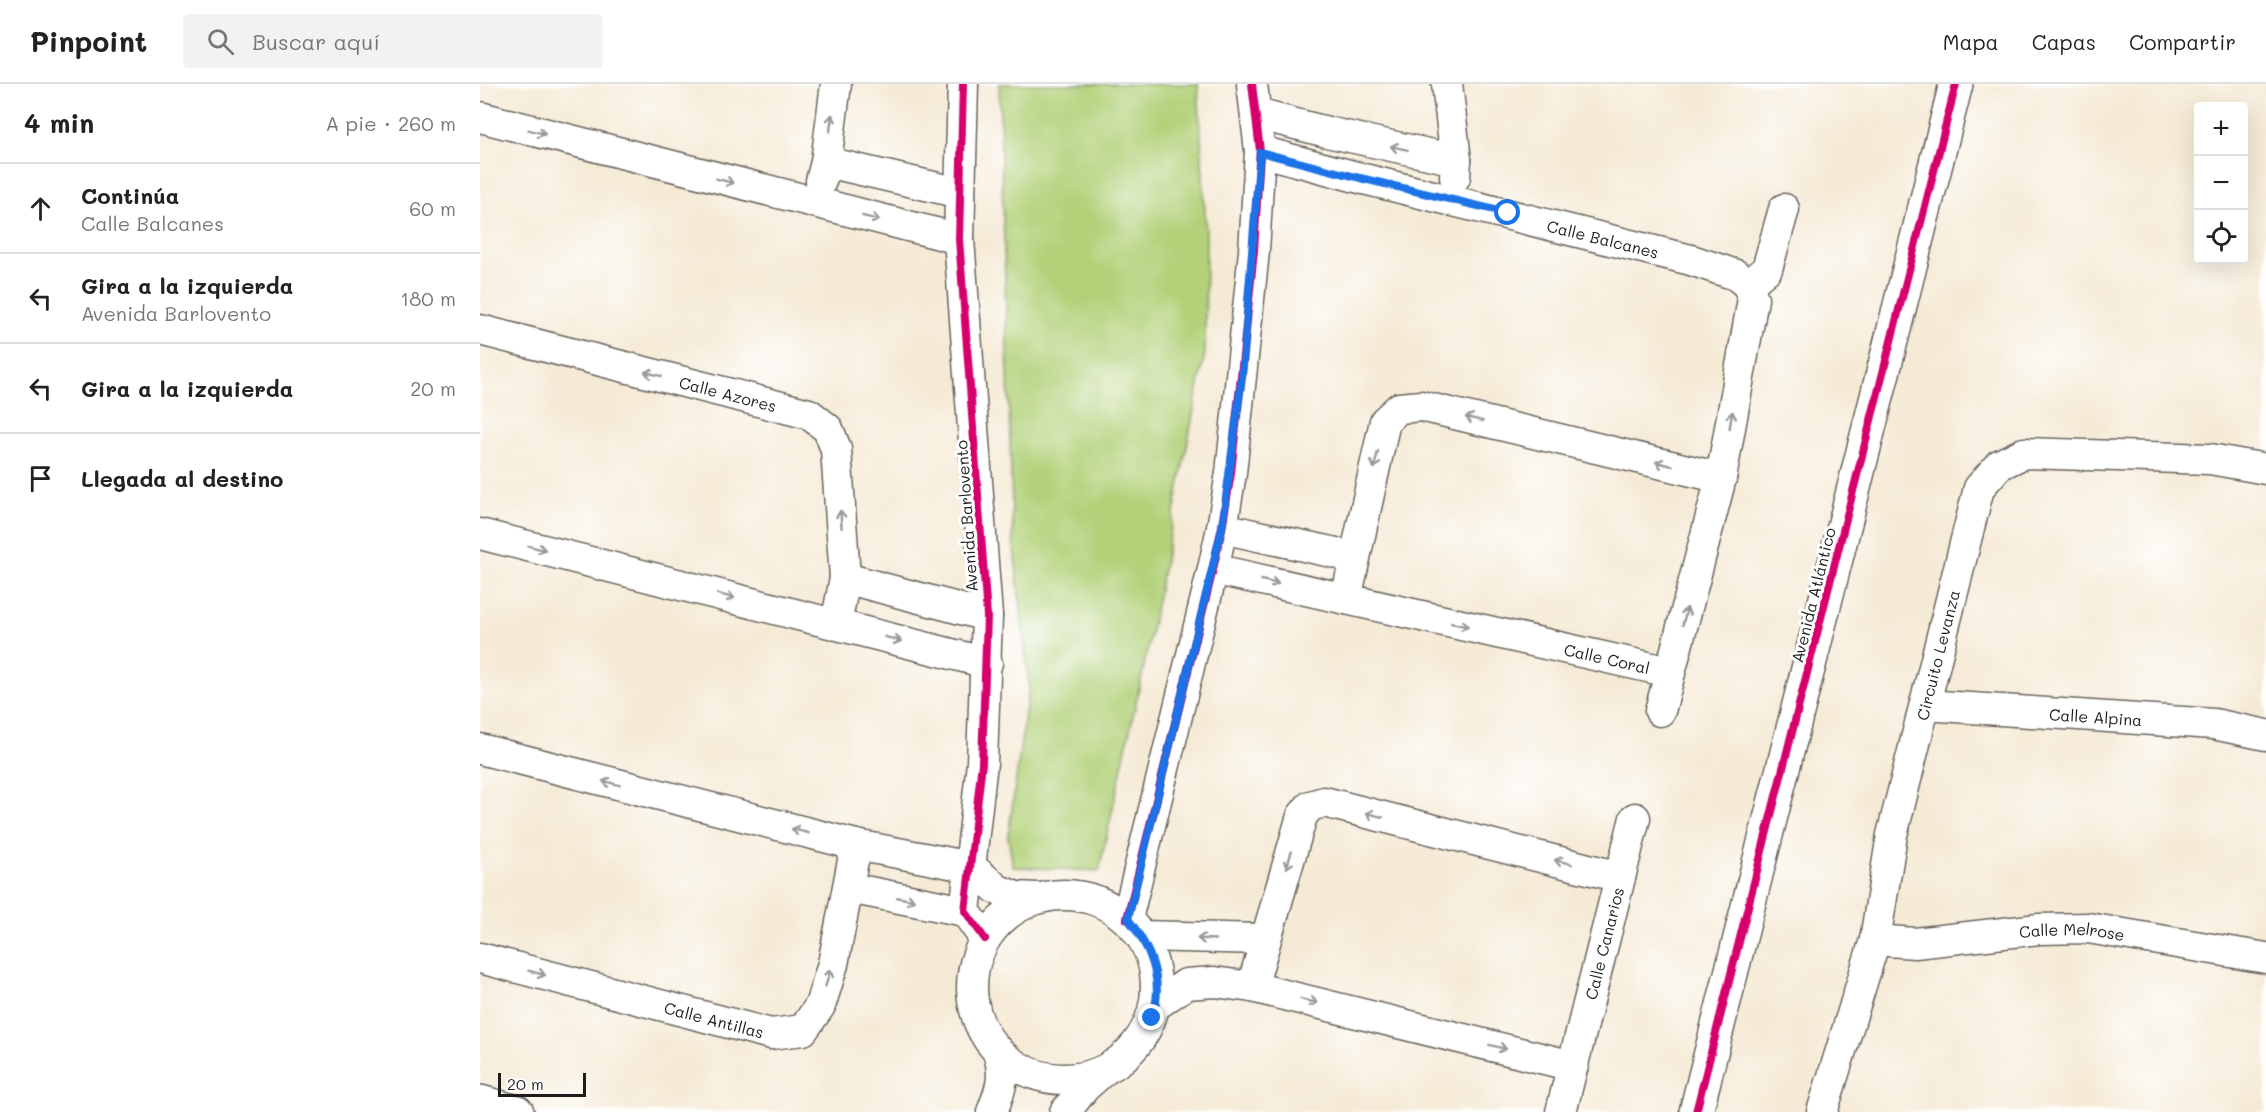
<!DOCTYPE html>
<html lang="es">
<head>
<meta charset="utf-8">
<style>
  :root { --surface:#fff; --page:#f2f2f2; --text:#222; --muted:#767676; --line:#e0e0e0 }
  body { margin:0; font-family:Mali,sans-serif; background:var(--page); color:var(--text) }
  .controls { position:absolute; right:18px; top:18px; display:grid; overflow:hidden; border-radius:6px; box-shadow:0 6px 24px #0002 }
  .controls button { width:54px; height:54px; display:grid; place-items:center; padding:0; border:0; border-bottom:2px solid var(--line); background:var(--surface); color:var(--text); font:30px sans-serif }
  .scale { position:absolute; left:18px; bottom:15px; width:88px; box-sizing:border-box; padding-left:6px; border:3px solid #1c1c1c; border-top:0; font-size:16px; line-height:21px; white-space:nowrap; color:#1c1c1c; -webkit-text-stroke:4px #fff; paint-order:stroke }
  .stop { position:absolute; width:18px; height:18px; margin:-14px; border:4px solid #1a73e8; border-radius:50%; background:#fff }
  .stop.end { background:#1a73e8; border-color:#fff; box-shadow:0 2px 6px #0008 }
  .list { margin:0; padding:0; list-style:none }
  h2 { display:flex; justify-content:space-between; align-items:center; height:78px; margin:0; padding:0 24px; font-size:26px }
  h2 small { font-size:20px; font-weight:400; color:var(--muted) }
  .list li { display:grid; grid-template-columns:39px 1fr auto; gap:18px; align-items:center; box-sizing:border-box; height:90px; padding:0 24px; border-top:2px solid var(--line) }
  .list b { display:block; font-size:22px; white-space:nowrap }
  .list p { margin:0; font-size:20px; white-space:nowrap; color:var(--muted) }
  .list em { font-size:20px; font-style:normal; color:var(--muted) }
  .icon { flex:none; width:33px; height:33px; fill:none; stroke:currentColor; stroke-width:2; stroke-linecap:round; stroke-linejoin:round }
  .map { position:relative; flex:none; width:1786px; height:1028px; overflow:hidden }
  header { display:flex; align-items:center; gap:36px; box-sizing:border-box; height:84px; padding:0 30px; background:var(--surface); border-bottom:2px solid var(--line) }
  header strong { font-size:28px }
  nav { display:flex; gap:33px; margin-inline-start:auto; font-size:21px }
  .search { width:420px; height:54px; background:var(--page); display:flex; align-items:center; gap:15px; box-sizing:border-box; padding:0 21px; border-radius:6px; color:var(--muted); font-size:22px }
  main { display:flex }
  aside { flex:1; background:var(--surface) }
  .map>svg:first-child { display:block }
</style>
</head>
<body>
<header>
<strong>Pinpoint</strong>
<div class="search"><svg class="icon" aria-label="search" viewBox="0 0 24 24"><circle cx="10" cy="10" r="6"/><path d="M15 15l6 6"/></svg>Buscar aquí</div>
<nav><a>Mapa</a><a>Capas</a><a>Compartir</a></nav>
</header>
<main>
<aside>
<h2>4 min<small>A pie · 260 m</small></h2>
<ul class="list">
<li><svg class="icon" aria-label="ahead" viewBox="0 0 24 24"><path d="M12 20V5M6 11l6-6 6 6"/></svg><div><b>Continúa</b><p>Calle Balcanes</p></div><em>60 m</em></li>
<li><svg class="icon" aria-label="left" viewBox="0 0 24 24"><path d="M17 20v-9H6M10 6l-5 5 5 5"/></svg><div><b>Gira a la izquierda</b><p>Avenida Barlovento</p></div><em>180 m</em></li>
<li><svg class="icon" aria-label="left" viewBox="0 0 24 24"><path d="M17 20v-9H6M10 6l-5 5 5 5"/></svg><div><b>Gira a la izquierda</b></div><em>20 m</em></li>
<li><svg class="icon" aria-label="arrive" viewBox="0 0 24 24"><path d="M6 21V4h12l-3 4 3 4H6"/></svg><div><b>Llegada al destino</b></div></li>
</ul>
</aside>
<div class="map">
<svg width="1786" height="1028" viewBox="0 0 1786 1028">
  <rect width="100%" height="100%" fill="#fff"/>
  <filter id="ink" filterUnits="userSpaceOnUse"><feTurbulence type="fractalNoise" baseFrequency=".0167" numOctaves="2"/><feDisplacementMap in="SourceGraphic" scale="12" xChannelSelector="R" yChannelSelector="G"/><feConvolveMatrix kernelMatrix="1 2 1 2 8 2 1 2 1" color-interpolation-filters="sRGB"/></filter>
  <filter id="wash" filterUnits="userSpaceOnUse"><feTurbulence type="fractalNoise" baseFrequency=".008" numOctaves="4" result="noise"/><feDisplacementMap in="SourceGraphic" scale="24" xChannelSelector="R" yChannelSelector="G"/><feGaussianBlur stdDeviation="1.35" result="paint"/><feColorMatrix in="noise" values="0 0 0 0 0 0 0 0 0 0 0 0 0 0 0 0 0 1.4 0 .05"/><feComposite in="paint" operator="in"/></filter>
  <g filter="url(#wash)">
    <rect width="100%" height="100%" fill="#f5ead5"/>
    <path fill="#b2d179" stroke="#67764a" stroke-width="1.5" d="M519 0H718L726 150 725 269 667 568 619 787 533 783 528 753 549 601 533 454Z"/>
  </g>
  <g filter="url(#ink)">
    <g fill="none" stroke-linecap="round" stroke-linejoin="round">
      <defs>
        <g id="minor">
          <path d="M483 0 479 155 507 532 502 679 485 827 505 855"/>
          <path d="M967 0 976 76 975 93"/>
          <path d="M776 30 847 48 976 76"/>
          <path d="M0 33 479 155"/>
          <path id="s1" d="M780 67 880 94 1211 176 1256 191 1268 201"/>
          <path d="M346 78 480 109"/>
          <path d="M341 97 346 78 356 0"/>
          <path d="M1268 201 1287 185 1304 125"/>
          <path id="s2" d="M0 246 329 330 348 345 356 365 365 494 356 540"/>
          <path d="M742 444 874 473"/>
          <path d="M0 450 507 579"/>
          <path id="s3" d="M733 485 1190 588"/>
          <path d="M365 494 507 532"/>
          <path d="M866 515 905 337 919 324 941 322 1241 394"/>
          <path id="s4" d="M1445 621 1734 640 1786 651"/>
          <path d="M1180 627 1241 394 1273 215 1268 201"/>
          <path d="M0 665 376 761 491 783 518 806 536 813 557 814"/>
          <path d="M369 804 485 827"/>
          <circle cx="584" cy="903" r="92"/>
          <path d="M647 835 733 485 742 444 751 389 774 167 780 67 772 0"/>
          <path d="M661 852 784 855"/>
          <path id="s5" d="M1395 856 1435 859 1559 845 1608 844 1786 874"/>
          <path id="s6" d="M0 874 291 950 323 946 340 922 353 880 376 761"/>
          <path d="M772 903 822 732 830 722 844 718 1140 793"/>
          <path d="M676 921 706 900 734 898 772 903 1093 982"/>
          <path d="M512 1028C521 1005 526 992 518 968"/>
          <path d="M585 1028 605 1003 622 988"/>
          <path id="s7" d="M1081 1028 1155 734"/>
          <path id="s8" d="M1342 1028 1395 856 1412 751 1499 404 1519 381 1544 369 1730 375 1786 385"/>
        </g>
        <path id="tertiary" d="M0 1018 37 1028
          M1216 1028 1476 0"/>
      </defs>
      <use href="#minor" stroke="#68645d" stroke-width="33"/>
      <use href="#tertiary" stroke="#68645d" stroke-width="36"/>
      <use href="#minor" stroke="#fff" stroke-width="30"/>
      <use href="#tertiary" stroke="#fff" stroke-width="33"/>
      <defs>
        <path id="cycleway" d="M483 0 479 155 507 532 502 679 485 827 505 855
          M647 835 733 485 742 444 751 389 774 167 780 67 772 0
          M1216 1028 1476 0"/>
      </defs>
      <use href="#cycleway" stroke="#fff" stroke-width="11"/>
      <use href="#cycleway" stroke="#d6006c" stroke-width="8"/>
    </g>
    <defs><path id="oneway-shaft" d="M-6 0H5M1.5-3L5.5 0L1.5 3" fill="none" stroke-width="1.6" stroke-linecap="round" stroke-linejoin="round" transform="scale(1.5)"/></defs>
    <g stroke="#999">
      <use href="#oneway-shaft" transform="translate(351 39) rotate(-83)"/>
      <use href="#oneway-shaft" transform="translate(57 48) rotate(15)"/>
      <use href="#oneway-shaft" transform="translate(919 64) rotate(-168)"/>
      <use href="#oneway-shaft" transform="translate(245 97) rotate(15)"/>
      <use href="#oneway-shaft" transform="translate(391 134) rotate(14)"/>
      <use href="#oneway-shaft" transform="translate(173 290) rotate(-166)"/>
      <use href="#oneway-shaft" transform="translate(994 335) rotate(-166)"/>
      <use href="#oneway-shaft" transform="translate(1251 336) rotate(-80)"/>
      <use href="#oneway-shaft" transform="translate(896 376) rotate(103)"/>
      <use href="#oneway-shaft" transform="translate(1184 380) rotate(-166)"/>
      <use href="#oneway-shaft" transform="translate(361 435) rotate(-94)"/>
      <use href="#oneway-shaft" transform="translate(57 464) rotate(14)"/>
      <use href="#oneway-shaft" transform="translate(790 498) rotate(13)"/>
      <use href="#oneway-shaft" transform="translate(246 512) rotate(14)"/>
      <use href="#oneway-shaft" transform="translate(1205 532) rotate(-75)"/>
      <use href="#oneway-shaft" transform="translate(980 541) rotate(13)"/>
      <use href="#oneway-shaft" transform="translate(413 555) rotate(15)"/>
      <use href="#oneway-shaft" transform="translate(131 699) rotate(-166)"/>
      <use href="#oneway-shaft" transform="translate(894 731) rotate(-166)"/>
      <use href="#oneway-shaft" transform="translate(320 747) rotate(-166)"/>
      <use href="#oneway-shaft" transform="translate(809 776) rotate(107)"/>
      <use href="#oneway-shaft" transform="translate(1083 778) rotate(-166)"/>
      <use href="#oneway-shaft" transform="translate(426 815) rotate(11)"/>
      <use href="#oneway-shaft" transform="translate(726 855) rotate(-177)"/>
      <use href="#oneway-shaft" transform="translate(57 889) rotate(15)"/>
      <use href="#oneway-shaft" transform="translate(348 894) rotate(-73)"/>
      <use href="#oneway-shaft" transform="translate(829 917) rotate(14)"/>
      <use href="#oneway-shaft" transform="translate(1018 963) rotate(14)"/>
    </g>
  </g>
  <g fill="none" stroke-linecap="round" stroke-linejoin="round" filter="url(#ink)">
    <path stroke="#1a73e8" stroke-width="8" d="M672 934C685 897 671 864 648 835L742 444 762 293 780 68 880 94 1028 129"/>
  </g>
  <g text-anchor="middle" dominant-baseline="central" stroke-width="6" stroke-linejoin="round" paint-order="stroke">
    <g font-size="16" fill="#1c1c1c" stroke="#fff">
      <text stroke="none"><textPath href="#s1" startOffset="354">Calle Balcanes</textPath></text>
      <text stroke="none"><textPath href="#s2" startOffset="256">Calle Azores</textPath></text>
      <text transform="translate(486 432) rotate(-94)">Avenida Barlovento</text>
      <text transform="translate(1333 511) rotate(-76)">Avenida Atlántico</text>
      <text stroke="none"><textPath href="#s8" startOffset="472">Circuito Levanza</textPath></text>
      <text stroke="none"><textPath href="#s3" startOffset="404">Calle Coral</textPath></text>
      <text stroke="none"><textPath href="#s4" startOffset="171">Calle Alpina</textPath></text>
      <text stroke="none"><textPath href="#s5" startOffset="198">Calle Melrose</textPath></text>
      <text stroke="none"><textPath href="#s7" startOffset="174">Calle Canarios</textPath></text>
      <text stroke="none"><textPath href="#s6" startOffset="242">Calle Antillas</textPath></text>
    </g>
  </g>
</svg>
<div class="controls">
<button>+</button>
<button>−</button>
<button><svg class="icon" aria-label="locate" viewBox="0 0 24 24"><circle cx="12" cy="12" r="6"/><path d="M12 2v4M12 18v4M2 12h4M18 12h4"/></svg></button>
</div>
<div class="scale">20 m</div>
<div class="stop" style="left:1028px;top:129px"></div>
<div class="stop end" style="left:672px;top:934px"></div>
</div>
</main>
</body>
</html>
